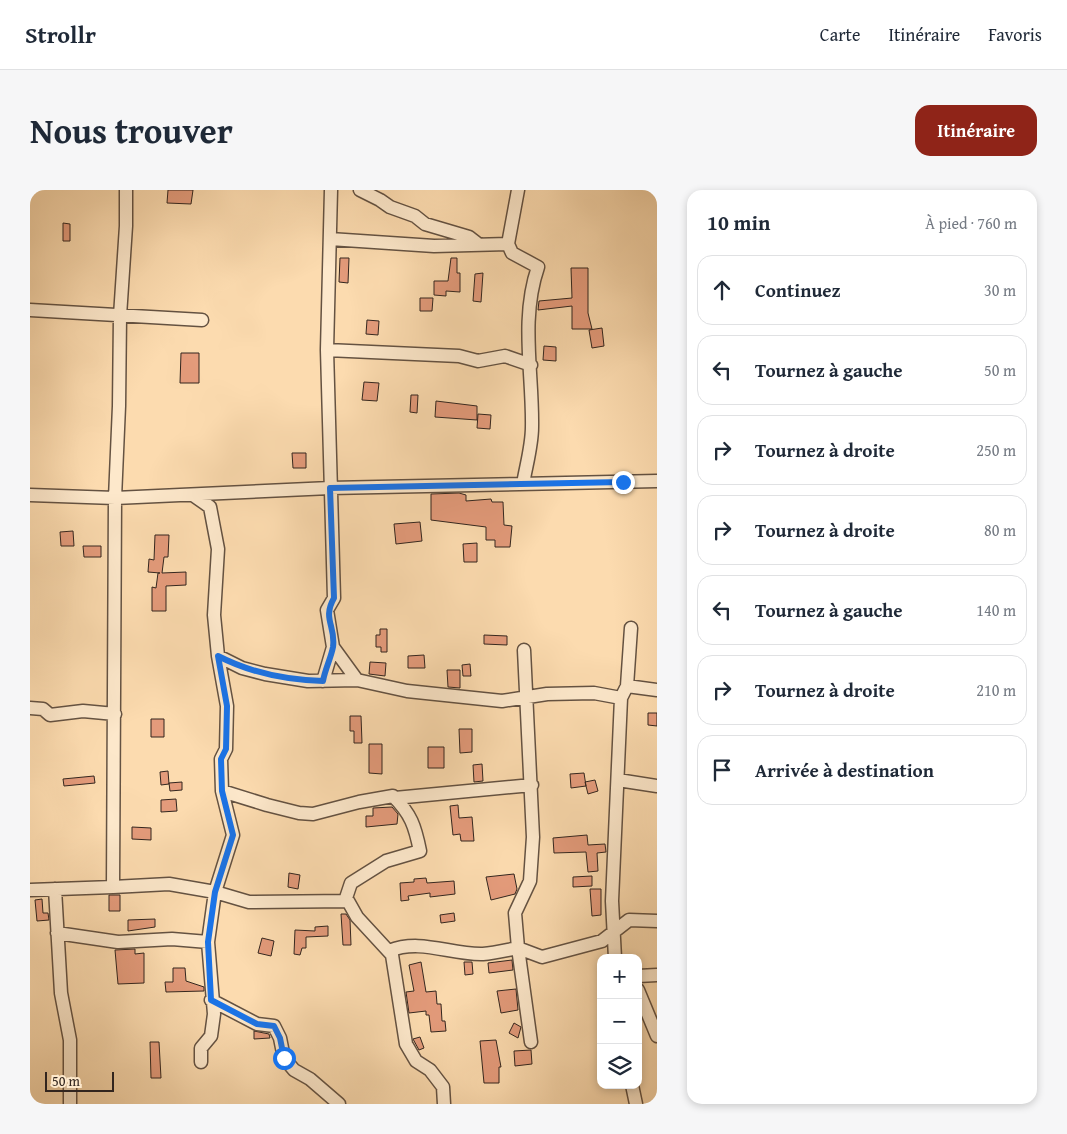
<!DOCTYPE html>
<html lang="fr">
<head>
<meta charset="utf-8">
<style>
  :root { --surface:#fff; --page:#f6f6f7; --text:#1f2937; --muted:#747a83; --line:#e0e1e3; --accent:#8f2418 }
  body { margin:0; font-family:"Gentium Book Plus",serif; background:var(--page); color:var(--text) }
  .controls { position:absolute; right:15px; bottom:15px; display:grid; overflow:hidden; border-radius:10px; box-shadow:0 2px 8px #0003 }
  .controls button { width:45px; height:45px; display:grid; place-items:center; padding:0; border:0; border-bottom:1px solid var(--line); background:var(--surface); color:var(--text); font:25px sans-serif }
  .scale { position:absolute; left:15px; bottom:12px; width:69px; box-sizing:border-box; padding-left:5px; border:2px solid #32251e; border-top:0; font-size:14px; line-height:18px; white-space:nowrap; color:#32251e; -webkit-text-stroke:4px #fde8cb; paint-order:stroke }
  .stop { position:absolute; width:15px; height:15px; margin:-11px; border:4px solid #1a73e8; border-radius:50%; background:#fff }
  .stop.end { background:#1a73e8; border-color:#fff; box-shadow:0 1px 5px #0008 }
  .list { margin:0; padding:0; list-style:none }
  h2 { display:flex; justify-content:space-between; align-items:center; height:65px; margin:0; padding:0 20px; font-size:21px }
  h2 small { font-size:16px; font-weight:400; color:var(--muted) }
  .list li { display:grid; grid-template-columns:32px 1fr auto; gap:15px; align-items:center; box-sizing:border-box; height:70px; margin:0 10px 10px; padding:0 10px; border:1px solid var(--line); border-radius:15px }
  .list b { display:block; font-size:19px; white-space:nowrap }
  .list em { font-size:16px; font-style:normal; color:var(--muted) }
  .icon { flex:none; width:28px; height:28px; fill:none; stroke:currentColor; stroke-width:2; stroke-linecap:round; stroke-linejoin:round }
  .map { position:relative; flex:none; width:627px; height:914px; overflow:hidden; border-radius:15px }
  header { display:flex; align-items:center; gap:30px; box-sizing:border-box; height:70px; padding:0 25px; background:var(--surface); border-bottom:1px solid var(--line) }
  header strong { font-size:24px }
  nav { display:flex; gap:28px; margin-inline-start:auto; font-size:18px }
  .intro { display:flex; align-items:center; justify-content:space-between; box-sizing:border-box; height:120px; padding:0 30px }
  h1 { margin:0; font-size:35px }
  .button { padding:12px 22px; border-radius:15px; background:var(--accent); color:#fff; font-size:18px; font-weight:700 }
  main { display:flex; gap:30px; padding:0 30px }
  aside { flex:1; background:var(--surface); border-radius:15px; box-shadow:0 2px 8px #0003 }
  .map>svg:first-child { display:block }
</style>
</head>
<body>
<header>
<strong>Strollr</strong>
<nav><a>Carte</a><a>Itinéraire</a><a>Favoris</a></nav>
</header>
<div class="intro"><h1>Nous trouver</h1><a class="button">Itinéraire</a></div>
<main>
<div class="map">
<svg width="627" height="914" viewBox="0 0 627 914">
  <rect width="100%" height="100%" fill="#fcdbaf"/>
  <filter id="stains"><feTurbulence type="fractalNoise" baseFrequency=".004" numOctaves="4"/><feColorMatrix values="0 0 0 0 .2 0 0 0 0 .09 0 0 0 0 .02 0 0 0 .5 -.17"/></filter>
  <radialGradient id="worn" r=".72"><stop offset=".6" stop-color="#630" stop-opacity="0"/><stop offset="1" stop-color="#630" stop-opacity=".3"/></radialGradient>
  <path fill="#e49b7b" stroke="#32251e" d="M138 0H163L161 14 137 13Z
    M33 33 40 34V51H33Z
    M310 68H319L318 93 309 92Z
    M421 68H427V83H430V102L416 101V106L404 105V91H418Z
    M541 78H558V123L562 139H542V116L508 120 509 111 542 108Z
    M453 83 451 112 443 111 445 84Z
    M390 108H403L402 121H390Z
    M337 130 349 131 348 145 336 144Z
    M572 138 574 156 562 158 559 140Z
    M514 156 526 157V171L513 170Z
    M151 163H169V193H150Z
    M334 192 349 193 347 211 332 210Z
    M381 205H388L387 223 380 222Z
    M406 211 447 216V230L405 227Z
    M448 224 461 225 460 239 447 238Z
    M262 263H276V278H263Z
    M429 303 436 305V311L461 309 462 312H473L474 335 482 336 480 357H465V350H456V337L401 330V304Z
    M390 332 392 351 366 354 364 334Z
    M43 341 44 356H31L30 342Z
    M125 345H139L138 367H134L132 383 156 382V395L136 396V421H122V397L126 398 128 383H130L118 382 119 369 124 370Z
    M447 353V372H434L433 354Z
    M53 356H71V367H54Z
    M350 439H357V462H351V457H346V445H350Z
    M454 445 477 446V455L454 454Z
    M394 465 395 478H378V466Z
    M340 472 356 473 355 486 339 484Z
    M440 474 441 486H433L432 475Z
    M417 480H430V498L418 497Z
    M618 523H627V536L618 535Z
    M320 526H331L332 553H324V541H320Z
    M121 529H134V547H121Z
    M429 539H442V562L430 563Z
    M339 554H352V584L339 583Z
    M398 557H414V578H398Z
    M452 574 453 591 444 592 443 575Z
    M138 581 139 594 131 595 130 582Z
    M554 583 556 596 541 598 540 584Z
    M64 586 65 593 34 596 33 589Z
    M565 590 568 601 558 604 555 592Z
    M152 592V600L140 601 139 593Z
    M146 609 147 621 131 622V610Z
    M428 615 429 628 442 627 444 651H431L430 644 423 645 420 616Z
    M362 617 368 624 367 634 336 637V626H343V618Z
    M102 637 121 638V650L102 649Z
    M557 645 558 655 575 654 576 662 567 663 568 681 558 682 556 662 524 663 523 648Z
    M259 683 270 685 268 699 258 697Z
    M484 684 487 699 485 704 461 710 456 687Z
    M562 686V696L543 697V687Z
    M396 688 397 693 424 691 425 704 400 707V703L378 706 379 710 371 711 370 693 384 692V689Z
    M560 699H571V725L562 726Z
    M79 705H90V721H79Z
    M12 709 13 723H18L19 730 7 731 5 710Z
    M424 723 425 731 411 733 410 725Z
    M311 724H316L320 730 321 755H313Z
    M125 729V737L98 741V730Z
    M298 736V746L276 747V758H272L270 765 264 764 265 740 285 741V737Z
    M232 748 244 751 241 766 228 763Z
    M105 759V764L114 763V793L88 794 85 760Z
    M482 770 483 780 459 783 458 773Z
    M391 772 396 802 406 801 407 814H411L412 831H415L416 841 401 842 399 825H396V821L379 823 376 802 384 801 379 775Z
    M434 772H442L443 784 435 785Z
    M143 778H155L156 791 174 797V801L136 802 135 792H143Z
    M486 799 488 820 471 823 467 801Z
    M484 833 491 837 488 848 479 843Z
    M224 841 239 844 240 848 224 849Z
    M390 847 394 858 389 860 383 849Z
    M466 850 471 877H469V893H454L450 851Z
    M120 852H129L131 888H121Z
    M501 860 502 874 485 876 484 861Z"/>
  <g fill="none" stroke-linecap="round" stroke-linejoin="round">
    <defs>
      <path id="minor" d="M330 0 350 10 360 17 385 26 395 34 439 47 448 54
        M488 0 478 54 482 63 508 77C490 129 503 184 502 237 502 256 496 276 493 294
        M300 49 404 56 478 54
        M0 120 172 130
        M297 160 429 166 448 171 475 166 501 175
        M0 305 85 308 300 298 627 291
        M163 305 180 317 188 359 184 425 188 466 197 516 196 559 191 569 192 601 203 645 185 702 178 752 184 824 181 846 171 858V872
        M303 457 327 490
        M494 460 503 647 500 691 485 723 488 758 512 767 572 751 599 730 627 731
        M188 466 212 478 235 484 278 491 327 490 377 501 472 511 517 504 564 503 591 508
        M293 491 303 457 297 420 304 408 297 160 301 0
        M597 496 627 500
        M0 518 13 519 20 525 53 521 85 524
        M588 590 627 596
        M192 601 237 615 269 623 283 624 329 612 363 606C381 624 385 636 390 661L356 671 321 693 315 711
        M365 608 502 595
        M83 697 139 694 185 702 219 712 318 711 327 727 362 765 376 854 386 871 400 880 413 897 414 914
        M25 699 31 803 40 850V914
        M0 700 83 697 85 308 89 216 90 126 96 36V0
        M27 743 88 752 142 749 178 752
        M359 761C391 748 420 765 453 764 465 763 477 760 488 758L501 852
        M585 768 582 711 591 508 597 496 601 438
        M608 786 627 785
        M608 800 627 846
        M181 810 227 834 244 836 250 848 254 868 264 880 280 889 309 914
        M602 895 606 914"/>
    </defs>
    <use href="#minor" stroke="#645242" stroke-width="15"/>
    <use href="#minor" stroke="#fde8cb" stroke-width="12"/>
  </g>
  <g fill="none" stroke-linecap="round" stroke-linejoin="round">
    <path stroke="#1a73e8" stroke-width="6" d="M254 868 250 848 244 836 227 834 181 810 178 752 185 702 203 645 192 601 191 569 196 559 197 516 188 466C221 483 256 490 293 491 295 479 301 468 303 457 306 436 292 429 304 408L300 298 593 292"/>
  </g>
  <rect width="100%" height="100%" filter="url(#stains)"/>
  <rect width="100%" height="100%" fill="url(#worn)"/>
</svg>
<div class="controls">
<button>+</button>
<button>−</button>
<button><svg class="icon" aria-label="layers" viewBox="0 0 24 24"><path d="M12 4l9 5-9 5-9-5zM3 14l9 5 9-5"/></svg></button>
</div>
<div class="scale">50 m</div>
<div class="stop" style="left:254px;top:868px"></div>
<div class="stop end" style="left:593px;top:292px"></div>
</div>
<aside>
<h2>10 min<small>À pied · 760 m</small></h2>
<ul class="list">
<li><svg class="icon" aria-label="ahead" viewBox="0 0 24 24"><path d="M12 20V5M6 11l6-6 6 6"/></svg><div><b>Continuez</b></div><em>30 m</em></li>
<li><svg class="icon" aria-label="left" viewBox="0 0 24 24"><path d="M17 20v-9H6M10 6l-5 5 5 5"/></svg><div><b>Tournez à gauche</b></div><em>50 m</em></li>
<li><svg class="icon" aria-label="right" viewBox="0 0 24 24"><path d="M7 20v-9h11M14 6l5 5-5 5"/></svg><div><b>Tournez à droite</b></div><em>250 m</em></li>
<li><svg class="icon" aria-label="right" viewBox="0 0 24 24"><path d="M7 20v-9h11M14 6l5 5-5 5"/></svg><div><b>Tournez à droite</b></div><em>80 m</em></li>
<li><svg class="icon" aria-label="left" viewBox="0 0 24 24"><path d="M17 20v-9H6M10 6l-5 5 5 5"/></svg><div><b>Tournez à gauche</b></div><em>140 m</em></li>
<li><svg class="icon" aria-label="right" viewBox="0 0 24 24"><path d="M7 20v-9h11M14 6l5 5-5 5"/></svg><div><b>Tournez à droite</b></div><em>210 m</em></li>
<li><svg class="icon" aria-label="arrive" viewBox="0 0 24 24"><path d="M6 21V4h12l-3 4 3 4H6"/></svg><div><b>Arrivée à destination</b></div></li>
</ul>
</aside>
</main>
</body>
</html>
